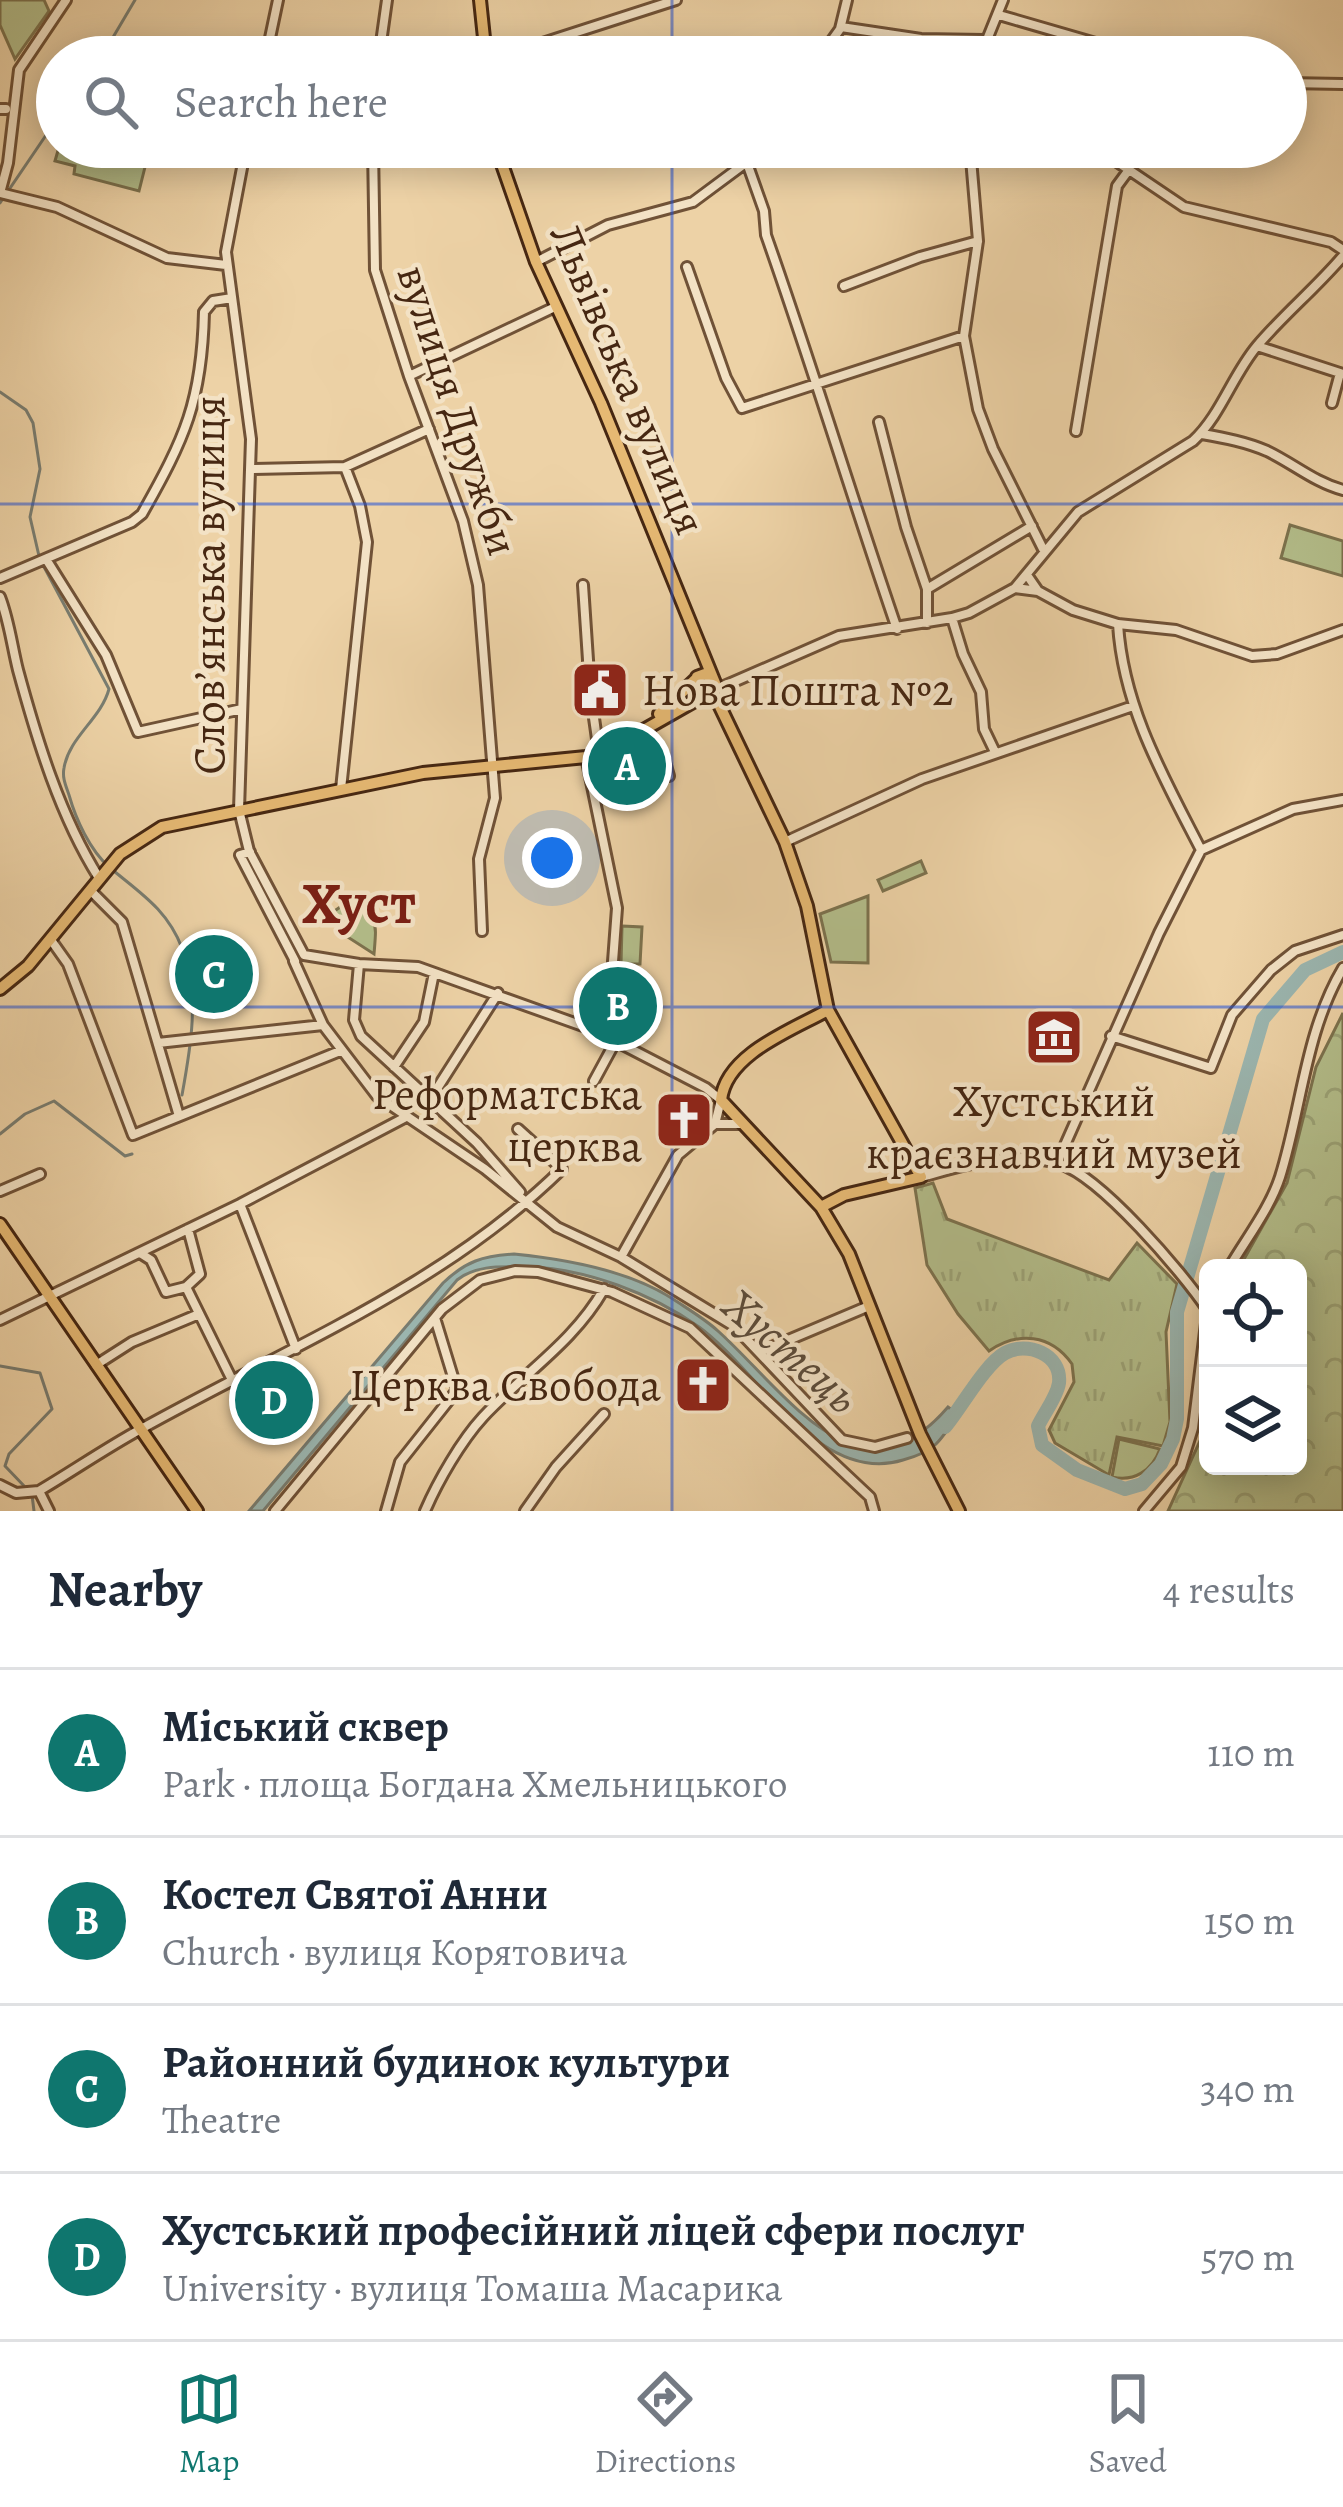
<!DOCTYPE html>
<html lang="en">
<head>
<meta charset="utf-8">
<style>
  :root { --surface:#fff; --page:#f2f2f3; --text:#1f2937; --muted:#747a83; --line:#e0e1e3; --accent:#0f766e }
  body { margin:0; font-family:Alegreya,serif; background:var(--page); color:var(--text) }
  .controls { position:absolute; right:36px; bottom:36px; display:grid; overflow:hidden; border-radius:18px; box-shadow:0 6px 30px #0003 }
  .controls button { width:108px; height:108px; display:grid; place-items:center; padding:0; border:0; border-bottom:3px solid var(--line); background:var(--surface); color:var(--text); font:60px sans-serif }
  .you { position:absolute; left:552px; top:858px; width:42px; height:42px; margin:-30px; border:9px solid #fff; border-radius:50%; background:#1a73e8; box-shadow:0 0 0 18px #1a73e833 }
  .badge { display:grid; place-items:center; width:78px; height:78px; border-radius:50%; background:var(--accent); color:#fff; font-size:39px; font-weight:700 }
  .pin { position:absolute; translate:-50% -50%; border:6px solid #fff; box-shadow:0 3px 12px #0006 }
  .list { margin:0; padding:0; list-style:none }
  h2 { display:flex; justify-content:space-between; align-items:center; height:156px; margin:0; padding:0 48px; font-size:51px }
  h2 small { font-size:39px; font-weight:400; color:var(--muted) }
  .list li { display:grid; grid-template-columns:78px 1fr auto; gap:36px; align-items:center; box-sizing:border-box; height:168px; padding:0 48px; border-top:3px solid var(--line) }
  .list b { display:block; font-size:45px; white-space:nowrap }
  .list p { margin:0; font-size:39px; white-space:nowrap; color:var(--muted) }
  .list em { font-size:39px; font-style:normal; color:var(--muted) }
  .icon { flex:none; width:66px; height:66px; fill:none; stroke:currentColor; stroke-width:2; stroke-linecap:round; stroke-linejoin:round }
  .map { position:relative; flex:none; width:1343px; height:1511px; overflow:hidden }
  .search { position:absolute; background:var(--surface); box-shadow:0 6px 30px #0003; left:36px; right:36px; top:36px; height:132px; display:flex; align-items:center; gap:30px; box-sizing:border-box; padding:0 42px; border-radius:66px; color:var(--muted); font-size:45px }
  .sheet { height:828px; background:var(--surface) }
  nav { display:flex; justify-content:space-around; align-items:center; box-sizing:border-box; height:168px; border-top:3px solid var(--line); background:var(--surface); font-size:33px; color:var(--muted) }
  nav a { display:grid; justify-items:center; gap:6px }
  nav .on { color:var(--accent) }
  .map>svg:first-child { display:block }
</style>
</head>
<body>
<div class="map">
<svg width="1343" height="1511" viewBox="0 0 1343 1511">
  <defs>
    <pattern id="forest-crowns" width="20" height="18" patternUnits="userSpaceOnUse" patternTransform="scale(3)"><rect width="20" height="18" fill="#b3bd8a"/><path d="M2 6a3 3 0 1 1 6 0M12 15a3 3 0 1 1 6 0" fill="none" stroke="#9ba276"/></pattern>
    <pattern id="park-tufts" width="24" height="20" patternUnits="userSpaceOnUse" patternTransform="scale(3)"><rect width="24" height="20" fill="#b3bd8a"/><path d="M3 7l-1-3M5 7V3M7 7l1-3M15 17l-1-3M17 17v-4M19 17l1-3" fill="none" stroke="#9ba276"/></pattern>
  </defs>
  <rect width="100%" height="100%" fill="#edd2a6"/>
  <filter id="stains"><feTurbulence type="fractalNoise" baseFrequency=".00167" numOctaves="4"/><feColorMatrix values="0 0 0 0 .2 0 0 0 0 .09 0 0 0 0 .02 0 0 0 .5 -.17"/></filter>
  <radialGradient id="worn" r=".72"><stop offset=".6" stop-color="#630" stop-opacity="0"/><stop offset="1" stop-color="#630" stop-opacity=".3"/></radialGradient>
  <path fill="#b3bd8a" stroke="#7c724e" stroke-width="3" d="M0 0H44L49 11 15 59 0 25Z
    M59 147H150L139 191 74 174 75 166 55 161Z
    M1290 525 1343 541V576L1281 558Z
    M921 861 926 873 883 891 878 880Z
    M868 896V963L831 962 820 914Z
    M349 901C378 920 377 919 374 954L343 934 330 914Z
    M622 926 642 927 640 964H621Z
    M1119 1439 1160 1449C1152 1471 1134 1482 1112 1477Z"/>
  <path fill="url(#forest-crowns)" stroke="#7c724e" stroke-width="3" d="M1343 1013V1511H1168L1204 1432 1208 1387V1466H1298V1268H1239L1287 1183 1316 1067Z"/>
  <path fill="url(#park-tufts)" stroke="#7c724e" stroke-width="3" d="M643 743 660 758 658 773 600 784 595 760Z
    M933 1183 947 1219 1109 1280 1137 1243 1177 1284 1166 1332 1170 1422 1163 1446 1117 1437 1109 1475 1055 1443 1049 1430 1074 1382 1072 1364C1051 1334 1018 1331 989 1351L958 1314 927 1265 915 1188Z"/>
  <path fill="#9bb6b0" stroke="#797d71" stroke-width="3" d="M514 1254C564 1259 630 1271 673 1299 688 1309 705 1319 718 1331 786 1392 859 1511 948 1407L959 1415C951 1424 944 1436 936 1444 928 1452 914 1457 903 1460 819 1486 758 1370 699 1327 653 1294 584 1268 528 1267 504 1267 477 1264 457 1280L263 1511H249L443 1283C466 1261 483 1256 514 1254Z"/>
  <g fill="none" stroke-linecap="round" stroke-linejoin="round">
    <path stroke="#797d71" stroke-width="3" d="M84 57 95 46 112 39 135 0
      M0 203 57 119
      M0 392 26 410 33 423 40 469 30 517 39 556
      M43 565 109 689C101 719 69 737 64 768 62 778 66 786 69 795 76 820 90 850 109 867 140 893 167 909 182 948 200 996 191 1046 182 1095
      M0 1134 25 1114 54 1101 125 1156 132 1154
      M0 1366 40 1373 52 1409 9 1454 5 1466 26 1488
      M32 1495 34 1511"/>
    <path stroke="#9bb6b0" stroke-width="14" d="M945 1427C961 1408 985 1364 1005 1353 1027 1341 1062 1354 1059 1383 1057 1397 1044 1413 1038 1426L1042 1445 1077 1470 1125 1489 1142 1484 1161 1464 1173 1439 1177 1419V1312L1263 1019 1305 970 1343 952"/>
    <defs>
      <path id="minor" d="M999 15 1144 57
        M841 27 921 39 984 40
        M266 57 278 0
        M379 57 387 0
        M499 57 676 0
        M820 57 840 29 847 0
        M980 57 1003 0
        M1286 83 1343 84
        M0 109H6
        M246 147 226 252 251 439 239 810 249 851 304 955 359 964 418 967 594 1030 706 1088 721 1100 715 1124
        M373 147 375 270 409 376 463 521 478 585 495 798 479 859 482 931
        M970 147 978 241 964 336 978 409 993 449 1043 549
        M1095 147 1184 207 1331 242 1343 250
        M747 163 764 211 766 235C812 365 852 498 897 629
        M0 193 57 207 167 258 226 265
        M0 193 8 163 19 70 66 0
        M536 262 608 225 693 202 767 147
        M687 267 726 378 742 408 964 336
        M844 286 920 257 978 241
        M1257 346 1343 374
        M409 376 555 307
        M1332 403 1340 373
        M879 422 906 527 927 589V623
        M1076 431 1117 186 1128 171
        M1202 434C1225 438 1246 442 1267 451 1294 464 1314 482 1343 490
        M251 469 345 467 429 429
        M46 559 106 655 138 732 242 709
        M1027 575 1038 591 1073 610 1118 624 1176 630 1252 656 1277 654 1343 630
        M0 578 132 522 142 514C185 438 202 401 204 312L213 301 232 298
        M583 585 590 690 599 753
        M1015 588 1038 591
        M927 589 1032 526
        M0 597C9 620 12 646 18 670 37 740 60 816 99 878
        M952 618 963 654 981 692 984 729 995 752
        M1118 624C1123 707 1164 778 1201 850
        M715 690 839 636 952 618 969 613 1015 588 1078 512 1193 441C1221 415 1232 376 1257 346 1284 314 1316 288 1343 256
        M586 757 617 908 612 975 594 1030
        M341 789 367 542 360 506 345 467
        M593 791 669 776 663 755 643 731
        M785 842 922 779 1133 706
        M250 852 240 855 295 961
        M90 890 122 922 179 1116
        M51 940 68 964 133 1135 340 1051
        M294 961 323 1025 377 1096 485 1169 557 1227 621 1257 734 1326 842 1440 875 1447 907 1438
        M359 964 354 1020 361 1036 477 1143 520 1192
        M1111 1036 1211 1068 1232 1015 1271 970 1295 951 1343 935
        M158 1043 323 1025
        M394 1067 424 1022 434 973
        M594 1081 613 1046
        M431 1098 498 993
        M1057 1163 1159 933 1201 850 1293 809 1343 800
        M921 1177C966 1165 1013 1149 1060 1164 1101 1177 1182 1272 1207 1309
        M0 1191 40 1174
        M240 1204 296 1349
        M140 1253 151 1260 166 1292 186 1287 200 1274 188 1229
        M621 1257 678 1155 715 1124H743
        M1229 1268C1246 1239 1270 1208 1280 1177 1302 1107 1305 1032 1343 968
        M186 1287 233 1382
        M0 1320 240 1204 406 1117
        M760 1352 869 1306
        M96 1365 132 1342 199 1314
        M0 1485 16 1493 39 1491
        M49 1511 39 1491C73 1471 106 1448 141 1429 286 1348 442 1287 562 1169L518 1129
        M275 1511 442 1309 480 1280 515 1271 538 1272 612 1292 690 1328 870 1497 874 1511
        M386 1511 400 1462 457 1390 435 1318
        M425 1511C438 1481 461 1441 483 1417 525 1372 573 1343 604 1289
        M525 1511 556 1467 604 1414
        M1144 1511 1181 1467 1193 1428 1208 1307"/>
      <path id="major" d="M480 0 486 57
        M496 147 536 262 601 403 715 683 713 692 699 689 697 677 705 674 711 678
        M713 692 785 842 807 906 828 1010 921 1177 844 1195 821 1207
        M659 714 696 679
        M0 989 28 966 120 854 162 827 423 773 586 757 612 748 707 694
        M828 1010C792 1030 726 1054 721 1100L821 1207 849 1254 920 1434 959 1511
        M0 1224 197 1511"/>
    </defs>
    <use href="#minor" stroke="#705237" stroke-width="14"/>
    <use href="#major" stroke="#462712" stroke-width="16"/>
    <use href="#minor" stroke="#f3e2c5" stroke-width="8"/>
    <use href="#major" stroke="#e6b973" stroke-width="10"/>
  </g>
  <path fill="none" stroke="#1d4ed8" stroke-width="3" stroke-opacity="0.55" d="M672 0V57M672 147V1511M0 504H1343M0 1007H1343"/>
  <defs>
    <symbol id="civic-square" viewBox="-11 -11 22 22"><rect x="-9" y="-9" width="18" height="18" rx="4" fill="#8f2418" stroke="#f3e2c5"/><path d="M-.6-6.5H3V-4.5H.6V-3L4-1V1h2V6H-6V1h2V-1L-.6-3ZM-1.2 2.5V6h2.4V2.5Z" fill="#fff"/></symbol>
    <symbol id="museum-square" viewBox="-11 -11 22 22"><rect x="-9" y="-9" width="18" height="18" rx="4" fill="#8f2418" stroke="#f3e2c5"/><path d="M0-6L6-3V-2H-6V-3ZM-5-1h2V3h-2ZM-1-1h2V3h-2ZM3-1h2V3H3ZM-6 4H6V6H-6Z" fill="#fff"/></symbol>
    <symbol id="church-square" viewBox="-11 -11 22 22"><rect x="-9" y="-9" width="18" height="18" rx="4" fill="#8f2418" stroke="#f3e2c5"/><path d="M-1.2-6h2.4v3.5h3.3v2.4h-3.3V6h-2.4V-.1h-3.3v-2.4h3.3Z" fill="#fff"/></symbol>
  </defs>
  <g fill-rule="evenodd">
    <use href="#civic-square" x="567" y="657" width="66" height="66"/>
    <use href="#museum-square" x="1021" y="1004" width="66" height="66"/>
    <use href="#church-square" x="651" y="1087" width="66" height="66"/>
    <use href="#church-square" x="670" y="1352" width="66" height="66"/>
  </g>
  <g text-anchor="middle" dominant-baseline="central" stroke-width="9" stroke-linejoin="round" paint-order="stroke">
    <g font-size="45" fill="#462712" stroke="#f3e2c5">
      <text transform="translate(628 379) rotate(67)">Львівська вулиця</text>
      <text transform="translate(458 410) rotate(72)">вулиця Дружби</text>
      <text transform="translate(209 585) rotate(-90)">Словʼянська вулиця</text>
    </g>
    <g font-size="45" fill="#462712" stroke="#f3e2c5" text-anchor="end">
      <text x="642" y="690" text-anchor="start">Нова Пошта №2</text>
      <text x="642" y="1094">Реформатська<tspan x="642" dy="52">церква</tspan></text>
      <text x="1054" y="1101" text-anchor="middle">Хустський<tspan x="1054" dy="52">краєзнавчий музей</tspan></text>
      <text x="661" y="1385">Церква Свобода</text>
    </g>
    <g font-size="48" font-style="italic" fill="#5b4b3a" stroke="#f3e2c5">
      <text transform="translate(791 1351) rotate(41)">Хустець</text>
    </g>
    <g font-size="57" font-weight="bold" fill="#7a1f14" stroke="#f3e2c5">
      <text x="359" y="903">Хуст</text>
    </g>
  </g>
  <rect width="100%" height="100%" filter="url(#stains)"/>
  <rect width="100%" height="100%" fill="url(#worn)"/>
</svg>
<div class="controls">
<button><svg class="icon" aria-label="locate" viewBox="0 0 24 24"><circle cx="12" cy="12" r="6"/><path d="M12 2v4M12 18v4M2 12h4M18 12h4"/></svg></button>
<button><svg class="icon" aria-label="layers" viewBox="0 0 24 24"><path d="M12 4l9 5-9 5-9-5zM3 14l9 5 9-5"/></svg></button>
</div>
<div class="you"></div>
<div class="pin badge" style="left:627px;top:766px">A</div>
<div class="pin badge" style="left:618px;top:1006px">B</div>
<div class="pin badge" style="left:214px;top:974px">C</div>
<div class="pin badge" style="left:274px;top:1400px">D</div>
<div class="search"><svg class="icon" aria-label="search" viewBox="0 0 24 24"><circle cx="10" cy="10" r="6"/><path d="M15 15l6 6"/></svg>Search here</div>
</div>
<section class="sheet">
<h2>Nearby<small>4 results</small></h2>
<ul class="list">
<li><span class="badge">A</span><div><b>Міський сквер</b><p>Park · площа Богдана Хмельницького</p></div><em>110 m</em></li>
<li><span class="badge">B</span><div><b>Костел Святої Анни</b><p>Church · вулиця Корятовича</p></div><em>150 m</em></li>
<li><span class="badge">C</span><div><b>Районний будинок культури</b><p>Theatre</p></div><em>340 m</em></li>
<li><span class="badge">D</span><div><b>Хустський професійний ліцей сфери послуг</b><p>University · вулиця Томаша Масарика</p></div><em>570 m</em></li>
</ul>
</section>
<nav>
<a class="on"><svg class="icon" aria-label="map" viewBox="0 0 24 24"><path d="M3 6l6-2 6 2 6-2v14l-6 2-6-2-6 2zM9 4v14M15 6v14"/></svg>Map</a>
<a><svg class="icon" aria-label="directions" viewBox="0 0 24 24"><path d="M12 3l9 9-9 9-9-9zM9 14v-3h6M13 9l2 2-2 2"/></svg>Directions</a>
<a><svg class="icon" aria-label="saved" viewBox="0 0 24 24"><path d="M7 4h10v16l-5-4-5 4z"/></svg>Saved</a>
</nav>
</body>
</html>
